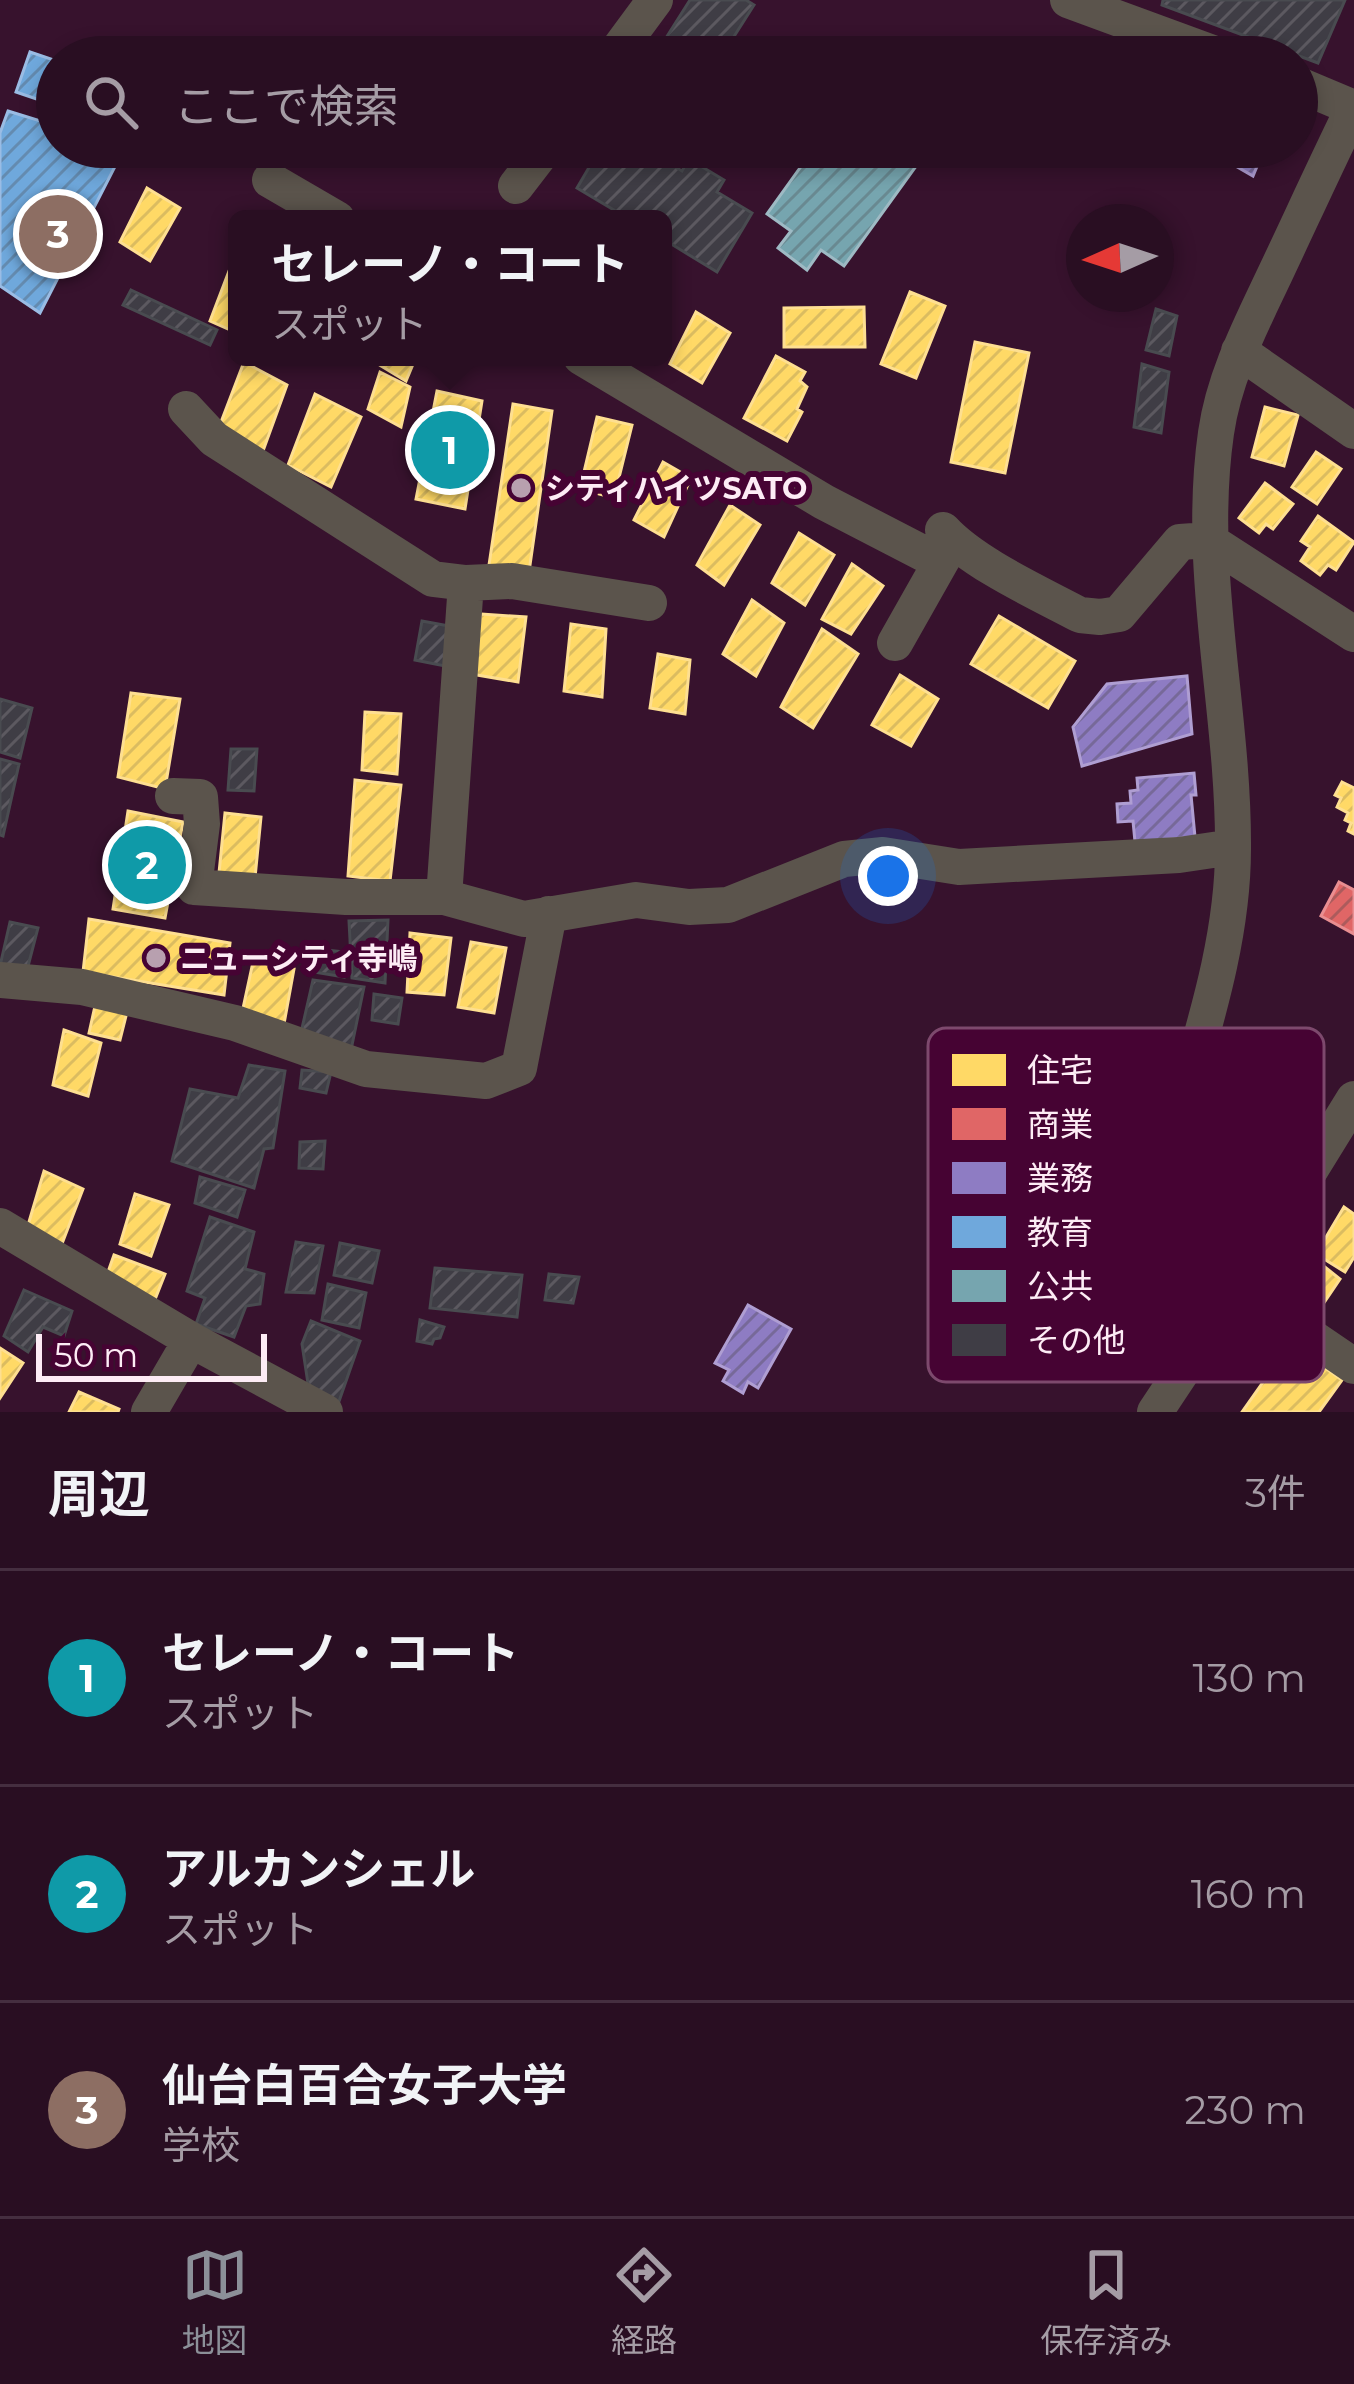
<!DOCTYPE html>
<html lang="ja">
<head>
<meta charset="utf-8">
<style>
  :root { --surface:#290e22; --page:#351c2f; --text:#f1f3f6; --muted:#a59ca5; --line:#452e40; --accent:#8c9099 }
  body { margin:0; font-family:Montserrat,"Noto Sans JP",sans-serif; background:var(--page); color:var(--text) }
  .compass { position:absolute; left:1066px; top:204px; width:108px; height:108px; border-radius:50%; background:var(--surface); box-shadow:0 6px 18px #0003; rotate:267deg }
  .scale { position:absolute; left:36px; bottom:30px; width:231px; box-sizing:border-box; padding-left:12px; border:6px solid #fdecf5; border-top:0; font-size:33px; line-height:42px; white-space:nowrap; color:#fdecf5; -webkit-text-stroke:9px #460333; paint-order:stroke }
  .you { position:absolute; left:888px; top:876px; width:42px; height:42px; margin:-30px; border:9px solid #fff; border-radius:50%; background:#1a73e8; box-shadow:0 0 0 18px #1a73e833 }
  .badge { display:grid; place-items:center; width:78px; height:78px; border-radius:50%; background:var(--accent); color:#fff; font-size:39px; font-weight:700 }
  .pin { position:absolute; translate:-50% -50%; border:6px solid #fff; box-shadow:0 3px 12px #0006 }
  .popup { position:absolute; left:228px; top:210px; width:444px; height:156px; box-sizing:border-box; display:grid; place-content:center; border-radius:18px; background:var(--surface); filter:drop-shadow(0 3px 9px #0005); font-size:39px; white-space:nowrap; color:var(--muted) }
  .popup b { font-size:45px; color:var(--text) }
  .popup::after { content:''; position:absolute; left:50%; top:100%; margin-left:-24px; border:24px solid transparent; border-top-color:var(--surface) }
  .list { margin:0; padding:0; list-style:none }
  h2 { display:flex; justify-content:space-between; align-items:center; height:156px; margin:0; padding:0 48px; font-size:51px }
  h2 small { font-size:39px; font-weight:400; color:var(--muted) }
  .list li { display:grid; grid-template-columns:78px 1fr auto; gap:36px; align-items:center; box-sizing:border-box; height:216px; padding:0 48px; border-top:3px solid var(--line) }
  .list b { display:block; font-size:45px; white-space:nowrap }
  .list p { margin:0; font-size:39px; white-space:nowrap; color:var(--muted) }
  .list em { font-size:39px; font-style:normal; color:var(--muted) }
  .icon { flex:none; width:66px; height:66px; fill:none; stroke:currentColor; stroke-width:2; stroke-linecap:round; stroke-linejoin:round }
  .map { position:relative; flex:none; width:1354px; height:1412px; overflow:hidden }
  .search { position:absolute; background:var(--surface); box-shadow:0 6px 18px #0003; left:36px; right:36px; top:36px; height:132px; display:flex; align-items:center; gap:30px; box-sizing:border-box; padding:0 42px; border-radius:66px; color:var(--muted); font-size:45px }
  .sheet { height:804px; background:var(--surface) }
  nav { display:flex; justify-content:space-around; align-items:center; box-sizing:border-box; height:168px; border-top:3px solid var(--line); background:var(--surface); font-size:33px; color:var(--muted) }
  nav a { display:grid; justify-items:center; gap:6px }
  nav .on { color:var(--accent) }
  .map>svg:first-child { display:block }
</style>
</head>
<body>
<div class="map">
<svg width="1354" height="1412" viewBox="0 0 1354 1412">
  <defs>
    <pattern id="homes-hatch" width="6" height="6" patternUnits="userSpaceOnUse" patternTransform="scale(3)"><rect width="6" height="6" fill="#ffd966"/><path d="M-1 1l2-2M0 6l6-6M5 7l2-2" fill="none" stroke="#dbbc60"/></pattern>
    <pattern id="shops-hatch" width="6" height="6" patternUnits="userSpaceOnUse" patternTransform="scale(3)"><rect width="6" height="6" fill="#e06666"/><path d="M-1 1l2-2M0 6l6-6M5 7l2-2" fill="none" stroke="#ac5b5c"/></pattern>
    <pattern id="offices-hatch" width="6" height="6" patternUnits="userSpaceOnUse" patternTransform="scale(3)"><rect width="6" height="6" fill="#8e7cc3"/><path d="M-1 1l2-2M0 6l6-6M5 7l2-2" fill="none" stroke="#776999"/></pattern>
    <pattern id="schools-hatch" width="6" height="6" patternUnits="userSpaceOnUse" patternTransform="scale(3)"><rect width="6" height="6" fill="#6fa8dc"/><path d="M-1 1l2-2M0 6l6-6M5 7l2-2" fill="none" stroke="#648bb0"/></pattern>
    <pattern id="public-hatch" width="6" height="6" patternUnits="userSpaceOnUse" patternTransform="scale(3)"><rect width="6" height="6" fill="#76a5af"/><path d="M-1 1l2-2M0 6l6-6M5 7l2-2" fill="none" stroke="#698991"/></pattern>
    <pattern id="building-hatch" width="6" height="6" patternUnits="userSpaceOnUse" patternTransform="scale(3)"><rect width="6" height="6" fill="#3f3d45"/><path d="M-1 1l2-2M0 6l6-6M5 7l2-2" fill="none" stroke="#5c5960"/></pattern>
  </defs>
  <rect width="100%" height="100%" fill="#37122d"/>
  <path fill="url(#homes-hatch)" stroke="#fedf91" stroke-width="3" d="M147 188 180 208 150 261 120 242Z
    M237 250V333L210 321Z
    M910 292 945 306 916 378 881 364Z
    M864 307 865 347H784V308Z
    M696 312 730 333 702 383 670 364Z
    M975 342 1029 353 1005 473 951 462Z
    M776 356 805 372 800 381 807 387 797 409 802 412 787 441 744 418Z
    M380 357H416L406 381 378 364Z
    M244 362 287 385 263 451 218 430Z
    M380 372 410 387 401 427 368 409Z
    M437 391 482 401 465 509 416 499Z
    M315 394 361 417 331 487 288 465Z
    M513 404 552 411 529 572 489 565Z
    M1265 407 1298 415 1284 466 1252 457Z
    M597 417 632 425 614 498 580 489Z
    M1316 452 1341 469 1317 504 1292 487Z
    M663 462 691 478 664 537 634 520Z
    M1265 483 1293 504 1273 529 1266 524 1259 533 1239 518Z
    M730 505 760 525 724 585 697 565Z
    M1318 516 1354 542 1336 570 1328 565 1320 575 1301 561 1310 547 1301 541Z
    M799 533 834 555 805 605 772 583Z
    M852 564 883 586 851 634 822 619Z
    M752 600 784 623 756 676 723 654Z
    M481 614 526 617 518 682 471 674Z
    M999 616 1075 661 1048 708 971 664Z
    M571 624 606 629 602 697 564 691Z
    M822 629 858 654 813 728 781 707Z
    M658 654 690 660 685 714 650 708Z
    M900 675 938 699 911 746 872 725Z
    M131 693 180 699 165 789 118 777Z
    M365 712 401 714 397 774 362 770Z
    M355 780 401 785 390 881 348 876Z
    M1342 782 1354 788V834L1348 831 1351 823 1345 820 1348 813 1337 807 1341 798 1335 795Z
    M128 811 183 822 165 918 113 909Z
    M225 813 261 817 254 888 218 883Z
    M89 919 230 943 224 995 83 972Z
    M410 933 451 938 444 995 407 992Z
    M471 942 506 948 494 1013 458 1007Z
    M253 962 294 969 284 1024 242 1013Z
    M95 1006 127 1012 120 1040 89 1033Z
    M64 1030 101 1043 88 1096 53 1085Z
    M44 1171 83 1189 60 1249 26 1232Z
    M135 1194 169 1205 151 1256 120 1244Z
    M1344 1207 1354 1214V1257L1345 1272 1316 1254Z
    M114 1255 165 1274 150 1312 103 1286Z
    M1311 1256 1340 1279 1313 1319 1283 1299Z
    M1289 1342 1342 1380 1319 1412H1242L1268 1375 1250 1362 1257 1351 1263 1356 1269 1346 1281 1354Z
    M0 1348 23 1363 0 1398Z
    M79 1392 119 1409 118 1412H69Z"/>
  <path fill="url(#shops-hatch)" stroke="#e98e91" stroke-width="3" d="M1339 882 1354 890V934L1321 916Z
    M1242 1084 1276 1105 1271 1115 1289 1125 1263 1170 1210 1138Z"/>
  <path fill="url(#offices-hatch)" stroke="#af9ed2" stroke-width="3" d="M1218 147H1265L1253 176 1215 154Z
    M1187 676 1192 734 1082 766 1073 727 1107 684Z
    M1194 773 1196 795H1191L1195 837 1135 842 1133 821 1118 822 1117 804 1131 803 1130 791 1138 790 1137 778Z
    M748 1305 791 1329 758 1388 748 1382 743 1393 723 1381 729 1370 715 1363Z"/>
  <path fill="url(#schools-hatch)" stroke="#9abce4" stroke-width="3" d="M30 52 57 61V106L16 92Z
    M8 111 57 126V147H125L40 313 0 286V133Z"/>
  <path fill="url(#public-hatch)" stroke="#9ebac4" stroke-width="3" d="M815 147H910L922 158 844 266 821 250 807 270 778 248 791 231 767 214Z"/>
  <path fill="url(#building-hatch)" stroke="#494b50" stroke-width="3" d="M690 0H746L754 5 726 49 716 43 707 57H654Z
    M1163 0H1345L1318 63 1162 5Z
    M564 147H590L578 166 560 155Z
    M601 147H642L682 171 689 159 724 180 717 192 752 213 717 272 663 239V219H629L577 188Z
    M131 290 217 330 210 345 123 305Z
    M1156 309 1177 316 1169 356 1146 350Z
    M1142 364 1169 372 1161 433 1134 427Z
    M422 621 449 626 445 666 415 660Z
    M0 699 32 708 20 758 0 752Z
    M231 749H257L254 791 228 790Z
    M0 759 19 764 3 836 0 835Z
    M388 920 385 983 352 978 349 921Z
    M10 922 38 928 26 974 0 966Z
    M308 948 345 952 344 977 308 971Z
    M313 980 364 987 351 1050 300 1037Z
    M374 994 402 998 398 1024 372 1020Z
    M249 1065 285 1071 273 1148 264 1149 254 1188 172 1161 190 1089 238 1098Z
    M302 1070 331 1072 326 1093 300 1088Z
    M325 1141 323 1169 299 1168 300 1142Z
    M200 1177 245 1190 237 1217 195 1203Z
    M210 1217 254 1232 245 1269 264 1274 260 1304 246 1306 234 1337 196 1324 205 1298 187 1291Z
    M296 1242 323 1246 314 1293 286 1292Z
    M340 1243 379 1251 372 1283 334 1275Z
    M435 1268 522 1275 517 1317 430 1308Z
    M549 1274 579 1277 573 1303 545 1300Z
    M328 1284 366 1293 359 1328 322 1320Z
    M24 1290 72 1311 64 1336 43 1327 28 1352 4 1336Z
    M420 1320 444 1327 440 1338 434 1339 432 1344 417 1341Z
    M311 1321 360 1341 337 1407 310 1397 302 1344Z"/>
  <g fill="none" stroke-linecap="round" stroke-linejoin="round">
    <path stroke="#5b544c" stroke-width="36" d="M1068 0 1223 57
      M613 57 655 0
      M1297 84 1354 108
      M1354 107C1327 162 1302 217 1276 272 1252 323 1224 376 1216 433 1196 572 1234 710 1233 849 1233 946 1199 1041 1174 1133L1173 1177 1179 1200 1191 1223 1238 1287 1354 1366
      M270 180 337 219
      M516 186 546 147
      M1239 351 1354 431
      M581 357 824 502 940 562
      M186 409 214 439 433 579 466 583
      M943 530C974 564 1039 593 1080 615L1100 617 1119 614 1180 542 1208 540 1354 634
      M649 603 512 581 466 583 444 897 524 919 636 900 689 907 728 905 844 859 883 855 959 867 1179 855 1233 847
      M895 643 951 544
      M173 796 200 797 202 824 194 887 346 897H444
      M0 980 82 987 235 1023 366 1069 486 1081 519 1068 549 914
      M0 1226 191 1340 325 1412
      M149 1412 191 1340
      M1155 1412 1238 1287 1354 1099"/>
  </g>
  <g fill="#b8a0af" stroke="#460333" stroke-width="4.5">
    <circle cx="521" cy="488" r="12"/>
    <circle cx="156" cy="958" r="12"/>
  </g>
  <g text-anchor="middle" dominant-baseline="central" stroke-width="12" stroke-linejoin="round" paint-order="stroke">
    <g font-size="30" font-weight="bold" fill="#fdecf5" stroke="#460333" text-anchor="start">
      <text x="545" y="488">シティハイツSATO</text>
      <text x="180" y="958">ニューシティ寺嶋</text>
    </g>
  </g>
  <rect x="928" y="1028" width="396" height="354" rx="18" fill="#460333" stroke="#7d496d" stroke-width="3"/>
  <rect x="952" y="1054" width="54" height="32" fill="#ffd966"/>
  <rect x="952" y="1108" width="54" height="32" fill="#e06666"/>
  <rect x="952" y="1162" width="54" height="32" fill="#8e7cc3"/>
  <rect x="952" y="1216" width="54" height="32" fill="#6fa8dc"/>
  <rect x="952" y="1270" width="54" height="32" fill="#76a5af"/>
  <rect x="952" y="1324" width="54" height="32" fill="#3f3d45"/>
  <g font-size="33" fill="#fdecf5">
    <text x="1027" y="1082">住宅</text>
    <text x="1027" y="1136">商業</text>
    <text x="1027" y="1190">業務</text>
    <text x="1027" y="1244">教育</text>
    <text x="1027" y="1298">公共</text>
    <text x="1027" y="1352">その他</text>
  </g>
</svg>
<svg class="compass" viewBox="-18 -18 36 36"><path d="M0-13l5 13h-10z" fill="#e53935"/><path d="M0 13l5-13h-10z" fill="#a59ca5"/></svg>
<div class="scale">50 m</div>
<div class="you"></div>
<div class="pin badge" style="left:450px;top:450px;background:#0f9aa8">1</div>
<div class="popup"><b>セレーノ・コート</b>スポット</div>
<div class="pin badge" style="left:147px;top:865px;background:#0f9aa8">2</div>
<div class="pin badge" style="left:58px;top:234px;background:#8d6e63">3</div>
<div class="search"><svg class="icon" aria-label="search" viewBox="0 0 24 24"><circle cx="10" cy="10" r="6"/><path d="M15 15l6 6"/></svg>ここで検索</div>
</div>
<section class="sheet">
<h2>周辺<small>3件</small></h2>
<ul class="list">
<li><span class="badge" style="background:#0f9aa8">1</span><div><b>セレーノ・コート</b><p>スポット</p></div><em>130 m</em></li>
<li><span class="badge" style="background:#0f9aa8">2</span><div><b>アルカンシェル</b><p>スポット</p></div><em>160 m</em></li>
<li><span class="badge" style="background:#8d6e63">3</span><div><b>仙台白百合女子大学</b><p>学校</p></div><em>230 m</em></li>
</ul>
</section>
<nav>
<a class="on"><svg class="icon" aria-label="map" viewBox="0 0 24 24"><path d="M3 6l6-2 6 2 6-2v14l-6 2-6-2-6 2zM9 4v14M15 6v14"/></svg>地図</a>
<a><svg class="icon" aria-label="directions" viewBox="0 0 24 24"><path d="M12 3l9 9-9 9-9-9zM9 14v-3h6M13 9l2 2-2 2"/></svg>経路</a>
<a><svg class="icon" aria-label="saved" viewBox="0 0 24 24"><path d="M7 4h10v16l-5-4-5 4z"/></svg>保存済み</a>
</nav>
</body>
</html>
